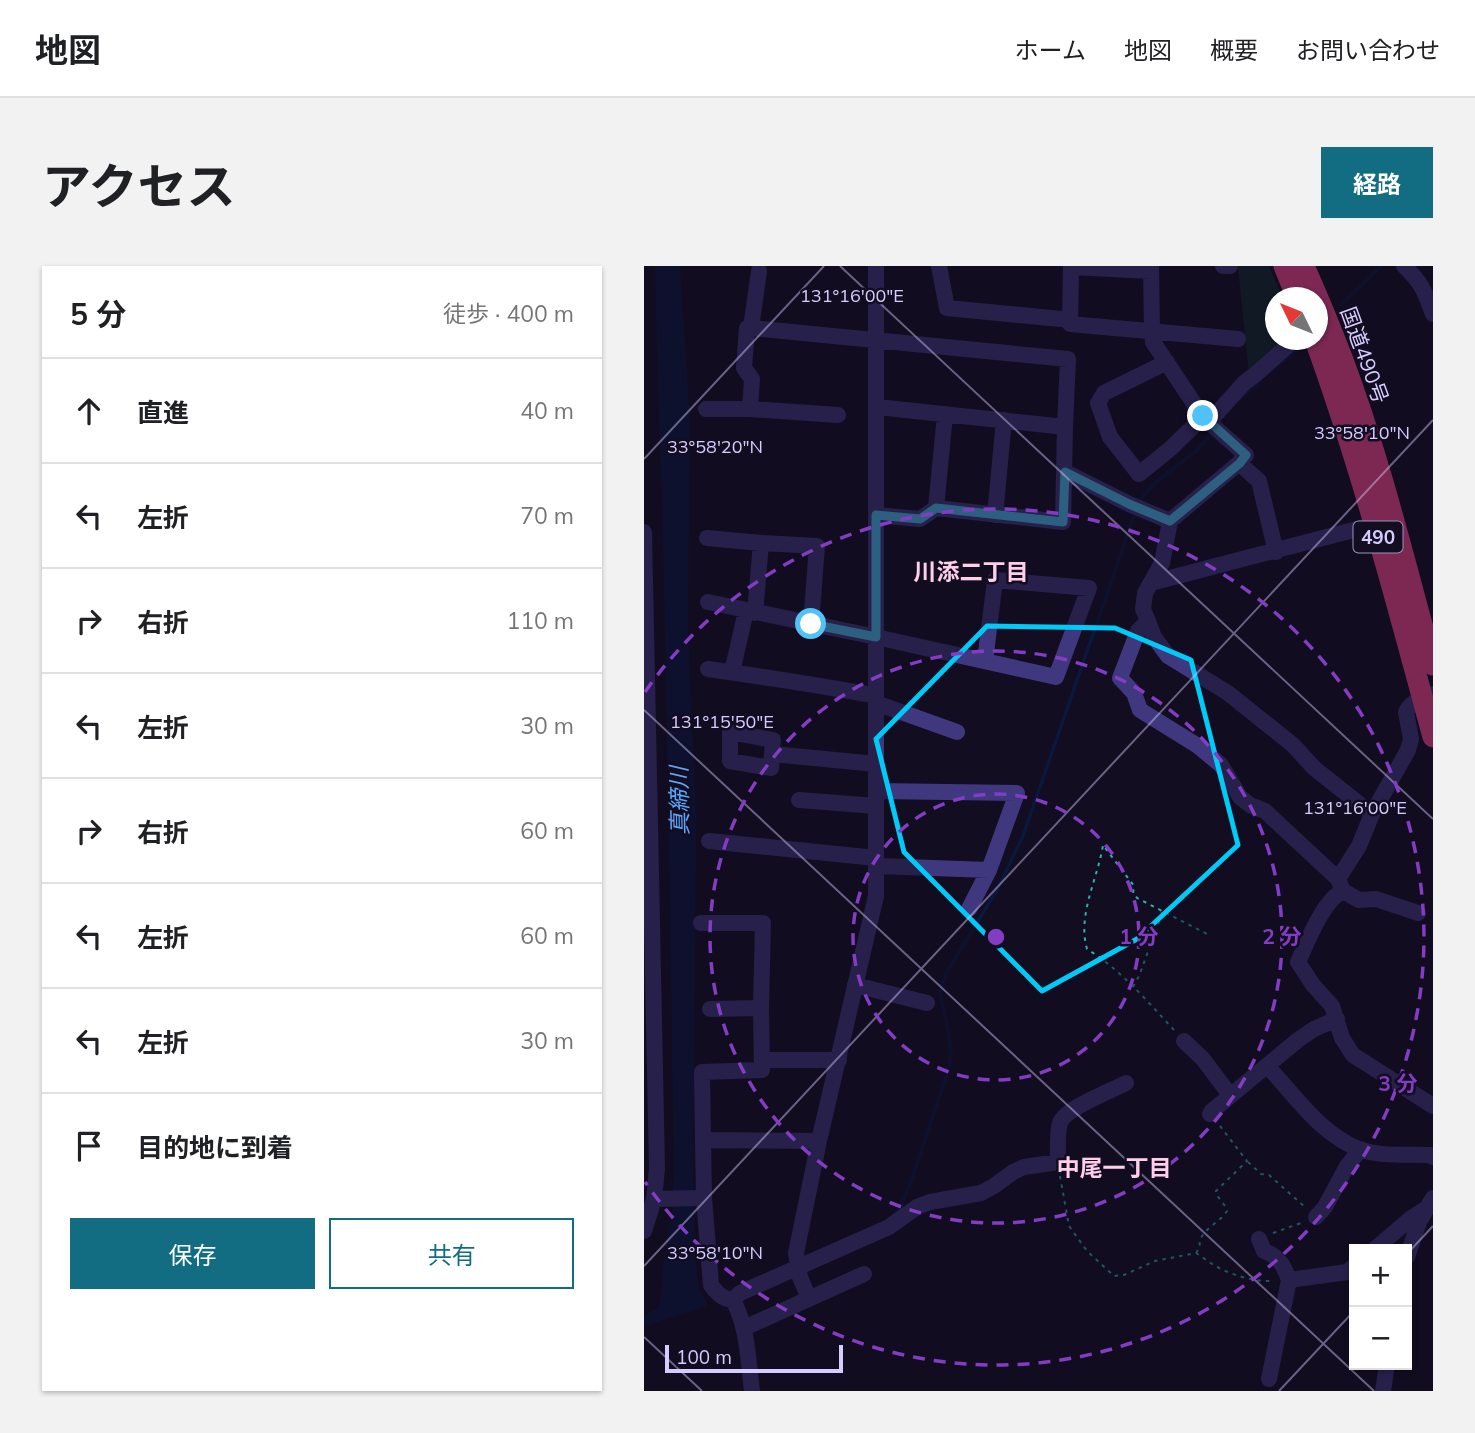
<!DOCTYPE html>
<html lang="ja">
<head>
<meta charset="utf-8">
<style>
  :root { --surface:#fff; --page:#f2f2f2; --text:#202124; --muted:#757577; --line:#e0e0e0; --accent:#126d82 }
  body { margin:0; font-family:Mulish,"Noto Sans JP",sans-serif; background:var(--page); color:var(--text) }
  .controls { position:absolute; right:21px; bottom:21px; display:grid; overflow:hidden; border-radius:0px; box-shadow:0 2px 5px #0004 }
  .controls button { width:63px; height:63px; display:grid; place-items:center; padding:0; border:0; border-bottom:2px solid var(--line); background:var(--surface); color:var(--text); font:35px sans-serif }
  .compass { position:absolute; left:621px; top:21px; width:63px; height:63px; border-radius:50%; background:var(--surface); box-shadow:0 2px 5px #0004; rotate:313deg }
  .scale { position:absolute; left:21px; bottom:18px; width:178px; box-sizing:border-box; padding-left:7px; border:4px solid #d6cdff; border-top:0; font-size:19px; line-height:24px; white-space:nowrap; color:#d6cdff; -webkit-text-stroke:5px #120d20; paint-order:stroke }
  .stop { position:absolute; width:21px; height:21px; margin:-16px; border:5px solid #4fc3f7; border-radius:50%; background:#fff }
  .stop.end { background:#4fc3f7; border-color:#fff; box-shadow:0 2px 7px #0008 }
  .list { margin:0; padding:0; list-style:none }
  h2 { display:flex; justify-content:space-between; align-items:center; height:91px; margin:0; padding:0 28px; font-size:30px }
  h2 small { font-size:23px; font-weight:400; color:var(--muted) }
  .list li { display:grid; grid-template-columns:46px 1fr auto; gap:21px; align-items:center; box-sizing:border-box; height:105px; padding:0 28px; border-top:2px solid var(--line) }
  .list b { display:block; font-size:26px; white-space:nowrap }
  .list em { font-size:23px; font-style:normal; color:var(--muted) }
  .actions { display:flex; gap:14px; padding:21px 28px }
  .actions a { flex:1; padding:16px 0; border:2px solid var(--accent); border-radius:0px; text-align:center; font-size:24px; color:var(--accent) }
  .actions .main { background:var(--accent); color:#fff }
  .icon { flex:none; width:38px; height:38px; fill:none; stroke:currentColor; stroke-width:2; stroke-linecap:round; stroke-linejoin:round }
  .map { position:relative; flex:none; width:789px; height:1125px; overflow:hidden; border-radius:0px }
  header { display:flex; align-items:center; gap:42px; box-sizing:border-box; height:98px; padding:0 35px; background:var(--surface); border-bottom:2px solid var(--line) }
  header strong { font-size:33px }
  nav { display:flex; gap:38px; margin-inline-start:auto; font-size:24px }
  .intro { display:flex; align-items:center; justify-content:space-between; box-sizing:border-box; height:168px; padding:0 42px }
  h1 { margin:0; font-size:49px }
  .button { padding:18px 32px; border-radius:0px; background:var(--accent); color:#fff; font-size:24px; font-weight:700 }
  main { display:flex; gap:42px; padding:0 42px }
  aside { flex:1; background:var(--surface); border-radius:0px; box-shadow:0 2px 5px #0004 }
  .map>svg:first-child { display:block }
</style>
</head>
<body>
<header>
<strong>地図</strong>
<nav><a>ホーム</a><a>地図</a><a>概要</a><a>お問い合わせ</a></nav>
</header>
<div class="intro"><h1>アクセス</h1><a class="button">経路</a></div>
<main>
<aside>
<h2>5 分<small>徒歩 · 400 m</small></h2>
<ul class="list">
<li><svg class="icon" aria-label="ahead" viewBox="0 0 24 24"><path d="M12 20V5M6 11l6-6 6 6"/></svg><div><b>直進</b></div><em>40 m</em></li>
<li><svg class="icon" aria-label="left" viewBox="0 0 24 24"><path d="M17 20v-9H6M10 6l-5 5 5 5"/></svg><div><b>左折</b></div><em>70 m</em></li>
<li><svg class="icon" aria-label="right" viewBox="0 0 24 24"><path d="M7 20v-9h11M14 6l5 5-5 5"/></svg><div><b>右折</b></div><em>110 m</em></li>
<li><svg class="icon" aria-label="left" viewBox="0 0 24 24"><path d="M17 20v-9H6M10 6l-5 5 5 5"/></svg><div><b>左折</b></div><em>30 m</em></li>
<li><svg class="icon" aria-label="right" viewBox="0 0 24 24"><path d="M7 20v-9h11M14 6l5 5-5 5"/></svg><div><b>右折</b></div><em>60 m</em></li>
<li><svg class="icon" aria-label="left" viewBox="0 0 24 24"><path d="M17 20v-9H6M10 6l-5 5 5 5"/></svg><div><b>左折</b></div><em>60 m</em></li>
<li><svg class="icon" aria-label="left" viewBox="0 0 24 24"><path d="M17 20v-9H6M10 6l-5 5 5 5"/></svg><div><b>左折</b></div><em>30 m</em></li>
<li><svg class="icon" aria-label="arrive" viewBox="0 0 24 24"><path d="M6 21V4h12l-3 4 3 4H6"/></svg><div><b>目的地に到着</b></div></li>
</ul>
<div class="actions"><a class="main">保存</a><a>共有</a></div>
</aside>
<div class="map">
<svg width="789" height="1125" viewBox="0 0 789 1125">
  <rect width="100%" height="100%" fill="#120d20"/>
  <path fill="#10292a" d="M594 0H625L638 31 632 32V74H646L605 108Z"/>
  <path fill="#09183d" d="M11 0H36L46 156 44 365 52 551 49 891 51 990 54 1020 58 1029 63 1035 62 1040 0 1060V1049L15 1042 22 976 29 943 30 897 21 354Z"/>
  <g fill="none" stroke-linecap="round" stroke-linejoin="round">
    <path stroke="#09183d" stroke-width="3.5" d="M697 39 737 0
      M623 108 656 81
      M595 134 615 116
      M495 237C508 214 534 201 553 184 558 179 563 173 567 167
      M249 949 255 943 265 921 305 801 307 786 305 769 296 727 298 718 304 704 353 624 379 570 491 247"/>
    <path stroke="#2eafb1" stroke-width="2" stroke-dasharray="3.5 5" stroke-linecap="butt" d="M489 721 495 710 519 645
      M530 764C503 735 477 704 443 683 433 649 454 612 459 579L490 620 489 627 493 632 565 669
      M604 896 617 908 625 909 662 942
      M416 910 425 960 443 985 470 1010 480 1009 511 995 552 987C560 992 567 998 575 1002 591 1010 612 1016 630 1015
      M629 967 660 956
      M552 987 556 981C553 965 575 958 583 945L581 940 572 928V925L603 895 576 860"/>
    <path stroke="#40387f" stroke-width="16" d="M295 0 303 42 417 53
      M427 0 426 58 594 73
      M507 0 508 65 509 76 559 151 602 189 595 197 526 255 518 297 501 327 499 343 504 355 510 371 524 390 584 427 649 479 670 502 728 548
      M579 0H586
      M760 0C779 18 780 25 789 48
      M427 1 507 5
      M115 5 107 62H103L100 102 108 113 106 143 194 149
      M107 62 424 93 421 161 419 256 292 242 276 253 232 249
      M523 96 460 127 454 137 466 171 495 208 526 183 559 151
      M233 141 421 161
      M62 143H106
      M565 156 600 117 612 108 650 74
      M595 197 615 215 632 286
      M421 206 485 238 526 255
      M292 242 301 149
      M351 249 360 154
      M0 266 13 903 10 933 0 965
      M63 272 117 277 173 280 167 358
      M507 317 740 256
      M64 336 232 371 412 411 445 322 351 314 341 395
      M111 347 117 277
      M504 355 494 365 476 412 490 427 496 444 554 480 577 499 596 531 606 539 621 545 694 613
      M64 403C120 411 176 419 232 430
      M88 406 102 345
      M789 428C779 432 767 435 762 446L767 473 764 484 728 548 715 580 694 613 699 625C679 634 663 677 654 696L669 719 688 740 698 772 709 789 789 840
      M232 437 313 466
      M86 466 129 474 127 502 86 495Z
      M129 488 232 498
      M233 525 373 527 345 604 325 643
      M155 534 232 540
      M65 575 232 592
      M233 600 345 604
      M699 625 715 634 732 633 774 647
      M57 657H119L117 742 118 804 58 806 59 874
      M211 719 283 737
      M66 743 117 742
      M540 775 559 793 586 829
      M119 794H195
      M623 800C651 829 676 868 715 883 737 891 763 888 786 889L789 891
      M566 848 568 845 654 774 670 763 693 753
      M10 933 60 932
      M672 951 681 941 703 900 717 883
      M615 973 620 985C635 990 640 1000 645 1014L625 1113
      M731 983 766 953 783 942
      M763 991 775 956 789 932
      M645 1014 703 1006 710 1000
      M165 1033 156 1011 152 987 175 875 232 630V0
      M89 1034C78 1033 73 1027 67 1019L60 932 59 874 175 875
      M100 1062 220 1008
      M108 1125C104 1094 104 1062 89 1034L96 1027 245 961 273 941 286 936 337 927 350 920 369 906 380 901 414 896C414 887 413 865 416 857 421 842 467 825 482 817
      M739 1125 743 1099"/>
    <path stroke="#fe4991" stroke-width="21" d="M640 0 653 32
      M660 0C674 31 687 63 699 94 736 193 761 297 789 399
      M671 74C718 204 753 338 789 471"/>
  </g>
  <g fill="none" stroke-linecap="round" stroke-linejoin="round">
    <path stroke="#4fc3f7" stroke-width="9" d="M167 358 232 371V249L276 253 292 242 419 256 421 206 485 238 526 255 596 197 602 189 559 150"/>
  </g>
  <path d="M0 0H789V1125H0ZM343 360 471 362 547 394 594 579 493 673 398 725 260 586 232 473Z" fill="#120d20" fill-opacity=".55" fill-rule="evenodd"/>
  <path fill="none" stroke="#02caf6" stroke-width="5" stroke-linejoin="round" d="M343 360 471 362 547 394 594 579 493 673 398 725 260 586 232 473Z"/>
  <path fill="none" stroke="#d6cdff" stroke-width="2" stroke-opacity="0.45" d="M196 0 789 553M0 193 180 0M0 444 730 1125M763 988 789 960M0 1000 789 154M0 1071 58 1125M635 1125 710 1045"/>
  <g fill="none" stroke="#843cc5" stroke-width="3.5" stroke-dasharray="12 9">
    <circle cx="352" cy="671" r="143"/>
    <circle cx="352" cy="671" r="286"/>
    <path d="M1 426A428 428 0 1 1 1 916"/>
  </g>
  <g text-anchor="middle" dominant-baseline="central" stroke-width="5" stroke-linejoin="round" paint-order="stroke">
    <rect fill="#120d20" stroke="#9b93bc" stroke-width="2" x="709.5" y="255.5" width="49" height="31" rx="5"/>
    <g font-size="19" font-weight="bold" fill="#d6cdff">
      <text x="734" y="271">490</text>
    </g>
    <g font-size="21" fill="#d6cdff" stroke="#120d20">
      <text transform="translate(721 89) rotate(70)">国道490号</text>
    </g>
    <g font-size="23" font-weight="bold" fill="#ffcfe9" stroke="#120d20">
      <text x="327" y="305">川添二丁目</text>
      <text x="470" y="901">中尾一丁目</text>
    </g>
    <g font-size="23" font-style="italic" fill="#5ca6fe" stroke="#120d20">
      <text transform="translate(35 535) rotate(-91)">真締川</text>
    </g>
  </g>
  <g font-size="18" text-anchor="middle" fill="#d6cdff" stroke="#120d20" stroke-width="5" stroke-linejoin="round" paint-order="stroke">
    <text x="208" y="36">131°16'00"E</text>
    <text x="718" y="173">33°58'10"N</text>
    <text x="71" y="187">33°58'20"N</text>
    <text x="78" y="462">131°15'50"E</text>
    <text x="711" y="548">131°16'00"E</text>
    <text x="71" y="993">33°58'10"N</text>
  </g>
  <circle cx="352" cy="671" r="10" fill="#843cc5" stroke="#120d20" stroke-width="3.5"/>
  <g font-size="21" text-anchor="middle" font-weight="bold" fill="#843cc5" stroke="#120d20" stroke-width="5" stroke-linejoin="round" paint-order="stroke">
    <text x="495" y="678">1 分</text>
    <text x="638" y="678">2 分</text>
    <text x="754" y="825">3 分</text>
  </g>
</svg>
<div class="controls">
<button>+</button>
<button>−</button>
</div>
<svg class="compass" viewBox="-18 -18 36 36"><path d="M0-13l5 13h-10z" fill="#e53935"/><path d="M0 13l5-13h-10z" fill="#757577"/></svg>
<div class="scale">100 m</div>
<div class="stop" style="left:167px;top:358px"></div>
<div class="stop end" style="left:559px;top:150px"></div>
</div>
</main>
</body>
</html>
